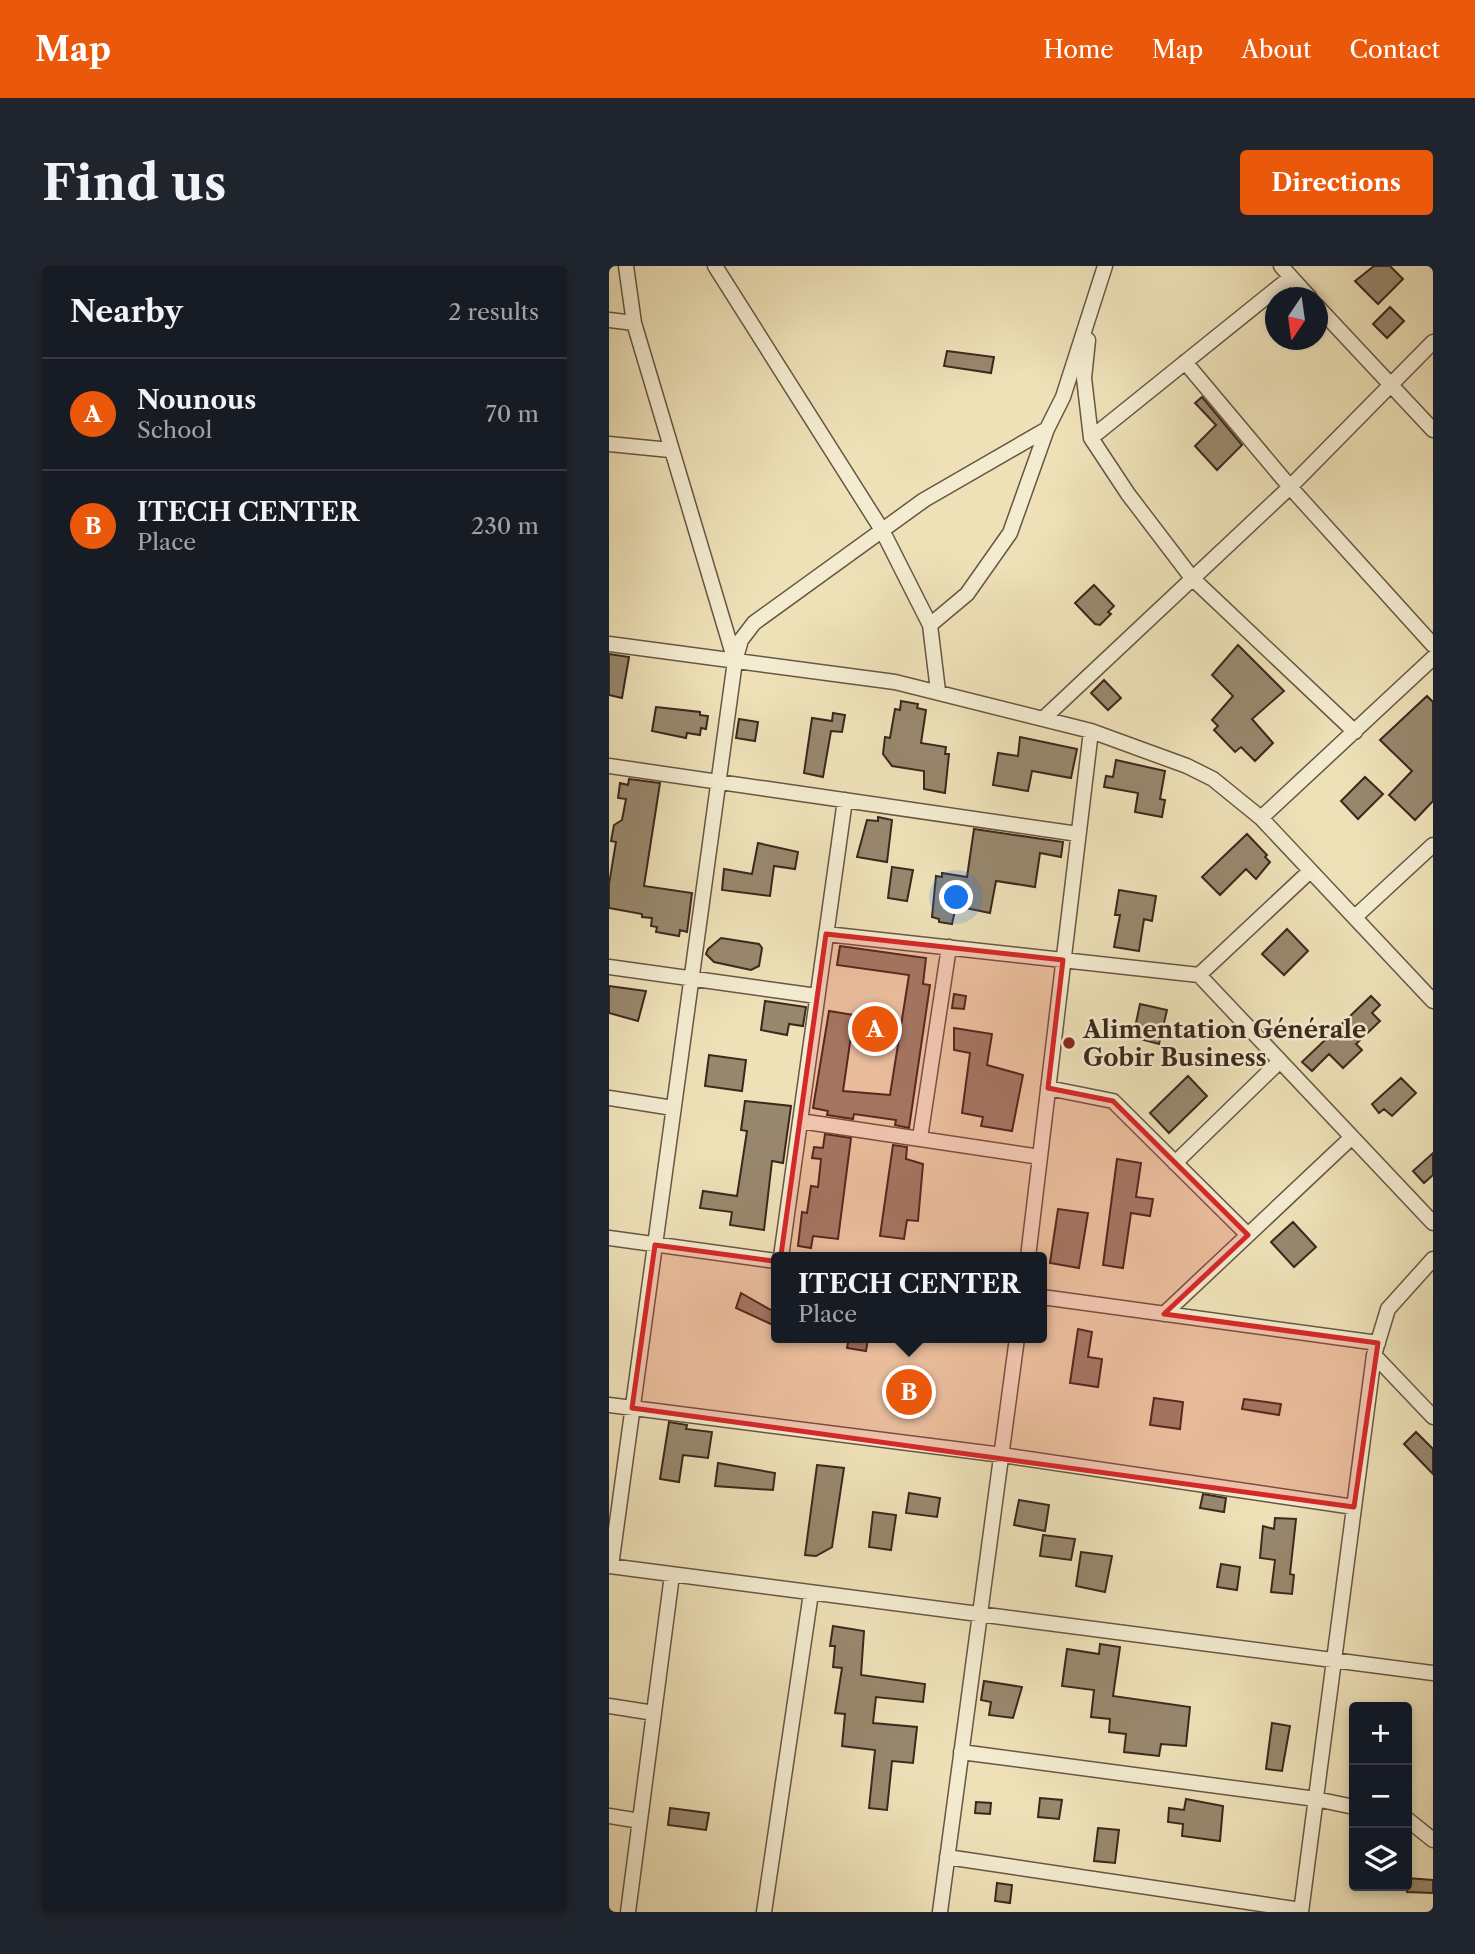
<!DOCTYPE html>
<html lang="en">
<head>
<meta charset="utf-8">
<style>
  :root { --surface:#171b24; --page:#20242c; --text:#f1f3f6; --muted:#9ea1a6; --line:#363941; --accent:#ea580c }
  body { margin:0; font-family:"Libre Caslon Text",serif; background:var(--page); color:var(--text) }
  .controls { position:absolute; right:21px; bottom:21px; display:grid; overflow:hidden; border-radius:7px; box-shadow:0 4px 10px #0003 }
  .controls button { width:63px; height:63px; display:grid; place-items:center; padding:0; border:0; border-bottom:2px solid var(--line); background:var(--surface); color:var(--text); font:35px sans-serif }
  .compass { position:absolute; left:656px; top:21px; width:63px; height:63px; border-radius:50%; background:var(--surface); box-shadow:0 4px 10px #0003; rotate:193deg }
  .you { position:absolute; left:348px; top:632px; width:24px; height:24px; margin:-18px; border:5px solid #fff; border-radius:50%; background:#1a73e8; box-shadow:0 0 0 10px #1a73e833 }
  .badge { display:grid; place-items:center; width:46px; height:46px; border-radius:50%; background:var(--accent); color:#fff; font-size:23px; font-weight:700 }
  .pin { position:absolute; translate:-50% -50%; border:4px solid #fff; box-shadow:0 2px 7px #0006 }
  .popup { position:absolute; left:162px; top:986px; width:276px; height:91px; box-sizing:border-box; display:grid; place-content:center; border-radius:7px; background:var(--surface); filter:drop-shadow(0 2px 5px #0005); font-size:23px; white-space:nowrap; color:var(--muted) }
  .popup b { font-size:26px; color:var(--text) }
  .popup::after { content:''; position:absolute; left:50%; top:100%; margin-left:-14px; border:14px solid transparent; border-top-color:var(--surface) }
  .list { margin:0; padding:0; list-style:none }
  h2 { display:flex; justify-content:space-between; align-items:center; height:91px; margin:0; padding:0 28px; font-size:30px }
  h2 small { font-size:23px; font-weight:400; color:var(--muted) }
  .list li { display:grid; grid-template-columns:46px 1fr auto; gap:21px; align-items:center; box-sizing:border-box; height:112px; padding:0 28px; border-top:2px solid var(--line) }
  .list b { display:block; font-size:26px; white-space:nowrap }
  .list p { margin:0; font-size:23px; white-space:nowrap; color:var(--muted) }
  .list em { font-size:23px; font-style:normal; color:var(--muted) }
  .icon { flex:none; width:38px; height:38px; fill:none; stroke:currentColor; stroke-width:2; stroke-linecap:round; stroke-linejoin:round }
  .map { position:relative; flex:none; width:824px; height:1646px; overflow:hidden; border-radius:7px }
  header { display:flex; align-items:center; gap:42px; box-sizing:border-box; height:98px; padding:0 35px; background:var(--accent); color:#fff }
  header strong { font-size:33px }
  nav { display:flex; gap:38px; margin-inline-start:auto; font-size:24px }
  .intro { display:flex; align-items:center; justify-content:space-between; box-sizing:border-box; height:168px; padding:0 42px }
  h1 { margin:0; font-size:49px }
  .button { padding:18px 32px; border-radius:7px; background:var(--accent); color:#fff; font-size:24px; font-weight:700 }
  main { display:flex; gap:42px; padding:0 42px }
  aside { flex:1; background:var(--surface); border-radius:7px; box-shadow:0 4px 10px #0003 }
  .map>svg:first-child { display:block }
</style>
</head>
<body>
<header>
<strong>Map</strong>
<nav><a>Home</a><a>Map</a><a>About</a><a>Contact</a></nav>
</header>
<div class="intro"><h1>Find us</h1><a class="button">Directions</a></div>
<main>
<aside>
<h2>Nearby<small>2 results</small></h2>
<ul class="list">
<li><span class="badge">A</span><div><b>Nounous</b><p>School</p></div><em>70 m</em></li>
<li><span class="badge">B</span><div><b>ITECH CENTER</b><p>Place</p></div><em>230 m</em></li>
</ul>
</aside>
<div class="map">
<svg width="824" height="1646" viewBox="0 0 824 1646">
  <rect width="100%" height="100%" fill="#eee1b8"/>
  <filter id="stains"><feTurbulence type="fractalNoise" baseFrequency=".00286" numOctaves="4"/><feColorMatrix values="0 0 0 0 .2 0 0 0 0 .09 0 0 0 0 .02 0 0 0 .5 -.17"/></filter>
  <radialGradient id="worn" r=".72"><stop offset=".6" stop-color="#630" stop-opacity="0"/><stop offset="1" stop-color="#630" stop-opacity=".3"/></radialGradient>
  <path fill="#98886e" stroke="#3b271d" stroke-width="2" d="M765 0H781L794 13 769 38 746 15Z
    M781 41 795 55 778 72 764 58Z
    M338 85 385 91 382 107 335 100Z
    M593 131 633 179 608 204 586 180 607 159 586 137Z
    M485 319 505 340 499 346 502 348 491 359 486 358 466 337Z
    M629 379 675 425 643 453 664 477 646 495 632 481 626 486 605 464 609 460 603 454 624 430 603 409Z
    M0 388 20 391 13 432 0 429Z
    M495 414 512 432 499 444 482 427Z
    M818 430 824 436V535L806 554 780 529 803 505 771 474Z
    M292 435 309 438 308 442 317 444 312 477 337 481 336 488H340L336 527 315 523V505L283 500 274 488 276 471 281 472 286 443 291 444Z
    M47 441 91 446V449L99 450 97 463 92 462 91 469 78 467 77 472 43 465Z
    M224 447 236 449 233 466 222 465 214 511 195 507 203 452 223 455Z
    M130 453 149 456 146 475 127 472Z
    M411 471 468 483 462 512 423 505 419 525 384 519 389 487 409 490Z
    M507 494 556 505 551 533 556 534 553 551 526 546 529 527 495 521 497 510 504 511Z
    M756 511 774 528 749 553 732 535Z
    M20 513 51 517 35 620 83 627 78 666 71 664 70 670 47 666 48 661 42 660 43 652 33 651V648L0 642V618L7 576 2 575 5 559 13 554 17 533 9 532 11 517 19 519Z
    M269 551 283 554 278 596 248 591 258 554 269 555Z
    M365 563 454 576 452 591 431 587 426 621 387 615 381 647 347 640 343 658 330 656V653L323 651 327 610 333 611V607L358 611Z
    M638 568 658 589 656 591 661 596 647 613 637 603 611 629 593 611Z
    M149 577 189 586 186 603 165 600 161 630 113 624 115 603 143 608Z
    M283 601 304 604 298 635 279 632Z
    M510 624 547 630 543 655 535 653 530 685 505 681 511 649H506Z
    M678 663 699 685 675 709 653 688Z
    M112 672 150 678 153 682 150 700 142 704 105 696 97 688 99 683Z
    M231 680 317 692 314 718 321 719 300 862 286 859 287 854 245 848 244 853 218 849 219 845 204 842 220 745 245 749 234 825 281 829 300 709 228 699Z
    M0 720 37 725 29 755 0 747Z
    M345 728 357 730 355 743 343 742Z
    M762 730 771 739 763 747 771 755 747 778 753 784 734 802 720 788 703 805 693 796Z
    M156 735 197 741 194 760 180 758 178 769 152 764Z
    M531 738 558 744 550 778 524 771Z
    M345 762 383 768 378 799 414 809 403 865 372 860 374 851 353 847 361 787 345 784Z
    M100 789 137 794 133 825 96 820Z
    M579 810 598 830 560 867 541 847Z
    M792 812 807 827 783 850 775 843 770 847 763 838Z
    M136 835 182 840 174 897 163 895 155 964 121 959 123 946 91 942 94 925 128 930 138 865 132 864Z
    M216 868 242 872 229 973 204 970 202 982 189 980 193 946 198 947 202 920 209 921 212 893 203 892 205 881 214 882Z
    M284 879 298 881 297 893 314 898 309 955 298 954 295 973 271 970Z
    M824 887V909L815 917 804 905Z
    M508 893 532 897 527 931 544 933 541 950 522 947 514 1002 494 999Z
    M449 943 479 947 470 1002 441 997Z
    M684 956 707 981 685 1001 662 976Z
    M132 1027 167 1047 164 1059 127 1042Z
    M469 1063 483 1066 479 1091 493 1093 489 1121 461 1117Z
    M240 1072H259L257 1085 238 1082Z
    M292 1106 313 1110 308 1145 288 1141Z
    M545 1132 574 1136 571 1163 541 1159Z
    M635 1133 672 1138 670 1149 633 1143Z
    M60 1156 78 1159 77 1163 103 1166 99 1192 74 1189 70 1216 51 1213Z
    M807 1166 824 1183V1208L795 1178Z
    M109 1197 166 1207 164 1224 106 1220Z
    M208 1199 235 1202 223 1281 207 1290 196 1289Z
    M300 1227 331 1232 328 1251 297 1247Z
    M594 1228 617 1232 615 1246 591 1242Z
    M410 1234 440 1239 436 1265 405 1259Z
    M264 1246 287 1249 282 1284 260 1281Z
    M666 1252 687 1253 681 1308 685 1309 683 1328 662 1326 666 1294 651 1292 654 1260 665 1263Z
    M434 1269 466 1273 462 1294 431 1290Z
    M472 1286 503 1290 496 1326 467 1320Z
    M612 1298 631 1301 628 1324 608 1321Z
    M224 1360 255 1365 252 1409 316 1418 314 1436 267 1431 264 1457 308 1461 304 1497 283 1495 278 1544 260 1542 266 1484 233 1480 236 1448 226 1447 233 1402 224 1401 226 1380H221Z
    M491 1378 511 1381 504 1430 581 1441 577 1480 552 1478 550 1490 515 1486 517 1468 500 1466 501 1453 482 1451 485 1424 453 1420 458 1383 490 1388Z
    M375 1415 413 1421 404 1452 380 1449 382 1436 372 1434Z
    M663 1457 681 1460 673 1505 657 1503Z
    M431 1532 453 1534 450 1553 429 1551Z
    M577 1533 614 1540 611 1575 573 1570 574 1558 559 1556 560 1542 575 1544Z
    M367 1536 382 1537 381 1548 366 1547Z
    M61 1542 100 1547 97 1564 59 1559Z
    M489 1562 510 1564 506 1597 485 1595Z
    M798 1612 824 1614V1627L798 1626Z
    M388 1617 403 1619 401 1637 386 1635Z"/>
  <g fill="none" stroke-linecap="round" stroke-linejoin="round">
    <defs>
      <path id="street" d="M17 0 25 57 126 395
        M106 0 273 264 321 359 329 425
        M672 0 701 32
        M708 40 824 164
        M0 54 25 57
        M479 74 475 112 482 172 519 228 583 312 746 466
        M576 96 681 221 824 379
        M482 172 682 11
        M0 178 61 184
        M321 359 358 328 401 267 438 163
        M0 378 286 416 482 465 578 500 604 513 652 552 824 735
        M435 452 681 221 824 76
        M0 500 469 568
        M652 552 824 392
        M746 651 824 579
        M217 668 590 709 824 957
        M0 701 208 730
        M590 709 700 606
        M439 822 504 835 639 969
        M0 832 64 842
        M191 855 431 891
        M311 872 340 681
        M566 897 671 795
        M0 972 167 995
        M172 991 236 534
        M419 991 482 465
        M433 1031 769 1077
        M555 1048 743 871
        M765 1089 824 1151
        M0 1139 393 1189 745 1241
        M0 1300 824 1407
        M2 1300 126 395 132 374 145 357 315 234 438 163 454 131 496 0
        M0 1440 45 1447
        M352 1486 707 1533 745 1541
        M0 1550 31 1555
        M798 1553 824 1574
        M338 1591 692 1644
        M19 1646 63 1309
        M155 1646 202 1327
        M331 1646 408 1072
        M692 1646 765 1089 779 1043 824 993"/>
    </defs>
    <use href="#street" stroke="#685644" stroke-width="17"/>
    <use href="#street" stroke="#f4ecd1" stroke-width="14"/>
  </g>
  <path fill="#d62828" fill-opacity="0.2" stroke="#d62828" stroke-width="5" stroke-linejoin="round" d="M217 668 454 694 439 822 504 835 639 969 555 1048 769 1077 745 1241 23 1142 46 979 171 996Z"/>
  <circle fill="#8f2418" stroke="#f4ecd1" stroke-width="2.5" cx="460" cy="777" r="7"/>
  <g text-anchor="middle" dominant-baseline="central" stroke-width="5" stroke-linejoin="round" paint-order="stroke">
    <g font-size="24" font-weight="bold" fill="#3b271d" stroke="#f4ecd1" text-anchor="start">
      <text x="474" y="763">Alimentation Générale<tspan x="474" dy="28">Gobir Business</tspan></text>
    </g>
  </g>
  <rect width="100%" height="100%" filter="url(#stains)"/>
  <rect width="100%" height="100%" fill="url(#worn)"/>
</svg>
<div class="controls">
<button>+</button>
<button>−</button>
<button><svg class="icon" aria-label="layers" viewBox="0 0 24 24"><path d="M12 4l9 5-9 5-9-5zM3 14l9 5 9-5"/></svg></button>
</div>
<svg class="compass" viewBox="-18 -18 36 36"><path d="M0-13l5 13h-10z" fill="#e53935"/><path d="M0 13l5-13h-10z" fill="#9ea1a6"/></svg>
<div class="you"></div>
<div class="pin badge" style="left:266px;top:763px">A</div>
<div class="pin badge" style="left:300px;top:1126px">B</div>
<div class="popup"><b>ITECH CENTER</b>Place</div>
</div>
</main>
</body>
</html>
